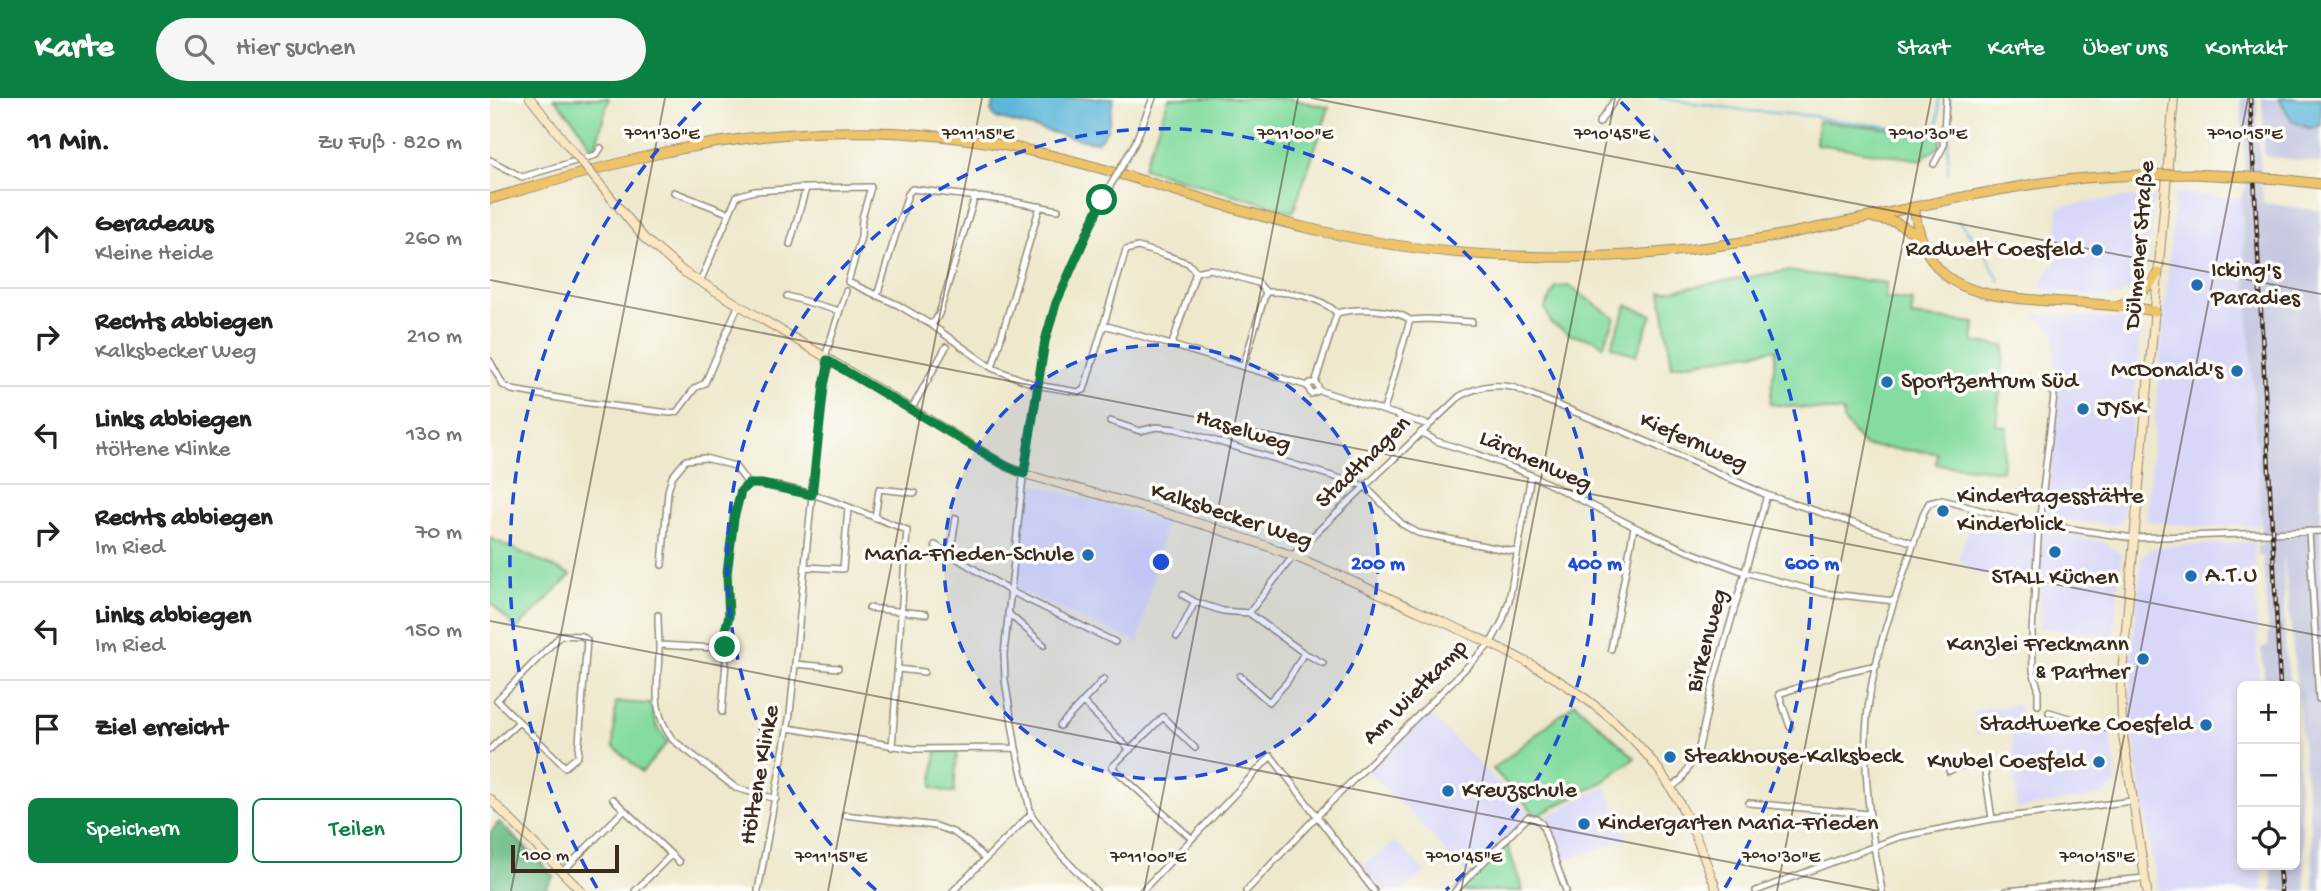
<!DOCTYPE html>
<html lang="de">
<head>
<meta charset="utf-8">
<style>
  :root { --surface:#fff; --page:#f6f6f6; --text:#222; --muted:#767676; --line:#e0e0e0; --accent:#0b8043 }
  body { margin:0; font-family:"Gochi Hand",sans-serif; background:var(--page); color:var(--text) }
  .controls { position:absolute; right:21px; bottom:21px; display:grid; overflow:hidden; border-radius:10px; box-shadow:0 4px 10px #0003 }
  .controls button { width:63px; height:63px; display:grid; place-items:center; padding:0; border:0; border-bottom:2px solid var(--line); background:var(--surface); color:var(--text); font:35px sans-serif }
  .scale { position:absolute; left:21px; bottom:18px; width:108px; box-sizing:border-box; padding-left:7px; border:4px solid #3b2a1e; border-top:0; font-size:19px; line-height:24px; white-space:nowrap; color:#3b2a1e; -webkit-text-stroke:5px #fdfcf7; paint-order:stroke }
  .stop { position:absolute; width:21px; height:21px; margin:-16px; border:5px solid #0b8043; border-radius:50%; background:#fff }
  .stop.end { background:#0b8043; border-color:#fff; box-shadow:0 2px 7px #0008 }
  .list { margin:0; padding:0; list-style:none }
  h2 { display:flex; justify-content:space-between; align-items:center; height:91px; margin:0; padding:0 28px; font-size:30px }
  h2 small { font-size:23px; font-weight:400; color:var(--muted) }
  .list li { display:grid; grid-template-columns:46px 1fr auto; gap:21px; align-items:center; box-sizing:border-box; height:98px; padding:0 28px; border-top:2px solid var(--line) }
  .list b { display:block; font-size:26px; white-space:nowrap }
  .list p { margin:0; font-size:23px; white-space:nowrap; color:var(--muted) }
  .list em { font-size:23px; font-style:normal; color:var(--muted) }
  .actions { display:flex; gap:14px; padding:21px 28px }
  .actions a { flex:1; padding:16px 0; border:2px solid var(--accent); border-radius:10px; text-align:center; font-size:24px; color:var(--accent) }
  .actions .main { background:var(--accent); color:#fff }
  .icon { flex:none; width:38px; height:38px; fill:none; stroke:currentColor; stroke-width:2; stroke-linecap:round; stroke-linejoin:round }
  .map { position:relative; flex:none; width:1831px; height:793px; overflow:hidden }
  header { display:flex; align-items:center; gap:42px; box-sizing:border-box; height:98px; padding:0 35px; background:var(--accent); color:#fff }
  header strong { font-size:33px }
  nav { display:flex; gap:38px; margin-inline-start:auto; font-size:24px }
  .search { width:490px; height:63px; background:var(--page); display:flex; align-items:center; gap:18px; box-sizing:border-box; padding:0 24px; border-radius:38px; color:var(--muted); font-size:26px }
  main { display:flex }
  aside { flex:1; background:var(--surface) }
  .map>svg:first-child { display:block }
</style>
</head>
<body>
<header>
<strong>Karte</strong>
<div class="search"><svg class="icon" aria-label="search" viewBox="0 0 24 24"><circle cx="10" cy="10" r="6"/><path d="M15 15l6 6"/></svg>Hier suchen</div>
<nav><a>Start</a><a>Karte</a><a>Über uns</a><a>Kontakt</a></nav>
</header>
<main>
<aside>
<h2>11 Min.<small>Zu Fuß · 820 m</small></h2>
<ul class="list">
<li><svg class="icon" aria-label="ahead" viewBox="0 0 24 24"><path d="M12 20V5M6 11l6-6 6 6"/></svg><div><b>Geradeaus</b><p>Kleine Heide</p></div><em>260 m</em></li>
<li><svg class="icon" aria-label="right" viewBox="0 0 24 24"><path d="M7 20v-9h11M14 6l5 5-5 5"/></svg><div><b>Rechts abbiegen</b><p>Kalksbecker Weg</p></div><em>210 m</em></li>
<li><svg class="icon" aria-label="left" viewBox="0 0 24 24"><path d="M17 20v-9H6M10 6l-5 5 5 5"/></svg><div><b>Links abbiegen</b><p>Höltene Klinke</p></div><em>130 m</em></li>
<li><svg class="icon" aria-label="right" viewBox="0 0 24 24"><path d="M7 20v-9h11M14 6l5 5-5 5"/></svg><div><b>Rechts abbiegen</b><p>Im Ried</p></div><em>70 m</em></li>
<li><svg class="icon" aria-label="left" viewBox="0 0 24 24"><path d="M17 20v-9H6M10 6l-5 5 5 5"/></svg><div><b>Links abbiegen</b><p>Im Ried</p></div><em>150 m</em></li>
<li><svg class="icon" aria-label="arrive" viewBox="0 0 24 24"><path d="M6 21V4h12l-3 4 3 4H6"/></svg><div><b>Ziel erreicht</b></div></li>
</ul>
<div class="actions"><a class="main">Speichern</a><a>Teilen</a></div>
</aside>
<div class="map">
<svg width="1831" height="793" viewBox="0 0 1831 793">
  <rect width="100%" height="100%" fill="#fdfcf7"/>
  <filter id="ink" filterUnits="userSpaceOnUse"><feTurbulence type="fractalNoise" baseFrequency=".0143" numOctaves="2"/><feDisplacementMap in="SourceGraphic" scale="14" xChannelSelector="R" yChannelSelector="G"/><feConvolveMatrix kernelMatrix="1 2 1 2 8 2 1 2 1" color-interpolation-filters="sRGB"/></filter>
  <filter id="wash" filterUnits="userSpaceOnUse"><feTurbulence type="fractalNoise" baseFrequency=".00686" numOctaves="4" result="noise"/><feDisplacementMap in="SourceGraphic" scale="28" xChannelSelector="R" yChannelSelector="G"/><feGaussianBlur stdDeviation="1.57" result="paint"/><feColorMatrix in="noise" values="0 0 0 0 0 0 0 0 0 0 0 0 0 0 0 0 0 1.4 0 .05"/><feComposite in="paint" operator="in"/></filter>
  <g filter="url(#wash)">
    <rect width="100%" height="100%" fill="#eee8cc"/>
    <path fill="#d8d7f8" d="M1685 94 1751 101 1772 427 1710 429 1656 423Z
      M1664 99 1656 174 1648 188 1627 199H1607L1559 192 1549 189 1568 159V109L1628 100Z
      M1544 216 1641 222 1651 229 1633 423 1624 427 1562 421 1558 415 1557 408 1568 301 1565 286 1564 233Z
      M536 384 676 424 648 545 524 490Z
      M1482 415 1533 429 1615 444 1631 457 1624 538 1549 530 1550 483 1487 476 1469 462Z
      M1764 444 1769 588H1752V767H1772L1773 793H1668L1648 675 1640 601 1641 564 1652 459 1662 450 1667 449Z
      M1528 607 1530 623 1535 628 1545 627 1559 619 1620 636 1627 683 1624 689 1608 698 1527 711 1521 631 1486 636 1484 612Z
      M937 614 1040 716 976 777 929 724 876 671Z
      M1115 688 1134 728 1137 741 1069 764 1055 719Z
      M905 744 936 774 911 793H893L872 768Z"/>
    <path fill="#bfc2dd" d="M1751 0H1766L1773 105 1831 113V793H1824L1821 732 1793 451 1795 551 1800 588H1776L1771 550 1779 548 1773 458H1768L1767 448H1773L1751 101 1756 87Z
      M1772 0H1831V65L1774 58Z
      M1805 633 1816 793H1783L1781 767H1805Z"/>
    <path fill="#84dca0" stroke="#60835f" stroke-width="2" d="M64 0H119L105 50 101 49 86 25Z
      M679 0H798L839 10 803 114 653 70Z
      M1328 23 1450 36V49L1436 57 1432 62 1326 46Z
      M1295 173 1396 185 1395 200 1423 203 1421 218 1485 225 1483 244 1515 248 1506 327 1517 329 1512 373 1446 366 1447 355 1374 348 1353 322V314L1280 306 1286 251 1182 268 1171 194Z
      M1079 188 1125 220 1113 248 1106 242 1081 237 1061 225 1055 210 1066 189Z
      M1137 207 1162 217 1146 258 1121 248Z
      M0 440 81 477 27 531 0 504Z
      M126 604 160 606 167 629 178 644 152 674 123 648Z
      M1085 605 1145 660 1111 685 1047 718 1003 671Z
      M446 653 467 654 464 695 442 690Z
      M1016 743 1033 793H966Z"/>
    <path fill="#6bbc86" stroke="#537352" stroke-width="2" d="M9 724 64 778 54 793H6L0 788V735Z"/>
    <path fill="#5db7da" stroke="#4c707c" stroke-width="2" d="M506 0H624C619 16 622 32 607 44L592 42 505 20 501 13Z
      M1789 0H1831V27L1820 31 1802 23Z"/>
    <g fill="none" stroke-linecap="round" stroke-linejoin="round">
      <path stroke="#5db7da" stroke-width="2" d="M1169 0 1260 13 1324 18 1336 21 1450 34
        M1448 33 1449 0
        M1459 44 1460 0
        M1458 76V43
        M1468 122 1493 151 1510 184"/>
    </g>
  </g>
  <g filter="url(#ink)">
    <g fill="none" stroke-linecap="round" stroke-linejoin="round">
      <defs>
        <path id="street" d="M1109 25 1126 0
          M645 45 663 0
          M0 62 32 79 106 57 111 50
          M1444 66 1453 49 1456 0
          M184 94 238 115
          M300 146 316 90
          M210 184 247 98 264 93 316 90 381 89 372 120 371 139 358 184 408 207 440 226 502 270 546 287 588 294 594 292 636 152 648 149 675 157 698 165 706 174 720 171 748 179 768 185 776 194 753 269
          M776 194C799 193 831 199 847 215L825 285 828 288V293L821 296 818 289 820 285H825
          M297 198 349 213
          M387 198 418 96 422 91 520 103 568 112
          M847 215C866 210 904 210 920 222L894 312
          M920 222 938 221 982 224
          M440 226 445 223 449 216 485 98
          M614 227 818 288
          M682 246 706 174
          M0 263 13 287 22 292 91 304 180 315 187 314 205 290 215 285 248 208
          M502 270 550 108
          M828 292 939 327
          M421 312 456 249
          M620 323 650 333 666 329 686 331 875 388 912 426 928 435 1026 454
          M931 334 946 343 987 356 1041 377 1151 432 1195 452 1254 474 1333 495 1404 503
          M385 420 389 391 425 395
          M1819 433 1829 601
          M445 447 520 493 625 544
          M460 458 466 420
          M172 467 178 393 182 379 196 362 215 360 245 368 258 386C309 384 369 414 417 432L402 649
          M315 469 353 471 358 410
          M693 497 705 504 733 513 759 515 814 555 833 565
          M379 510 436 516
          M518 515 554 547
          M759 515 807 453 970 298C989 288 1002 286 1022 289L1135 334 1277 397 1424 445
          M168 517C168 529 169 540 169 551 169 587 159 610 183 642L246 690 286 701
          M71 537 92 538 97 542 88 658 75 669 7 602Z
          M687 539 705 504
          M232 544 226 546 229 552H233L235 549 232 544 239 518 237 475 244 420 251 393 258 386
          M169 547 226 550
          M1121 551 1144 429
          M305 566 348 570
          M408 571 434 574
          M750 578 779 604 797 584 814 555
          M593 604 640 652
          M1548 607V590L1543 573 1542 533 1549 427 1564 297 1553 282
          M232 614 236 563 233 552
          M1559 614 1612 630 1632 631
          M570 628 614 581
          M1300 629 1289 596 1351 575 1387 567
          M298 630 423 651 526 650
          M0 651 29 624
          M1459 673C1470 668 1484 661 1494 667L1502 721
          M1181 690 1191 682 1208 654 1224 582 1277 397
          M123 701 189 764
          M1259 705 1379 716
          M355 717 446 728 463 734 480 746 494 760
          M701 740 622 669 673 619 705 650
          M72 774 134 712
          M145 793 181 757
          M268 793 300 616 322 397 334 287 338 269 336 256 356 193
          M463 793 541 716
          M606 793 570 756 541 716 526 650 515 582 514 556 534 370 555 243 566 206 612 102
          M652 793 781 658 884 793
          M756 793 826 719 1000 546 1012 524 1019 503 1041 377
          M965 793 1038 719 1046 721 1052 726 1076 793
          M1266 793 1409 739 1502 721 1642 703
          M1392 793C1382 741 1374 688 1376 635 1379 558 1412 486 1434 414L1439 405 1452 402 1536 424 1643 440 1831 433
          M1516 793 1655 780"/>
        <path id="secondary" d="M40 0 79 49
          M113 90 154 140 194 174 516 368 534 376C624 401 716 424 803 458 846 475 888 495 930 514 1011 549 1098 587 1157 657 1191 696 1209 745 1227 793
          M0 701 91 793
          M1657 793 1632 631 1631 586 1684 0"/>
        <path id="primary" d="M1703 76 1742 78
          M1789 81 1831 86
          M0 101C57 85 114 68 171 55 289 29 414 26 532 51 629 71 721 107 817 130 885 146 956 156 1026 158 1099 161 1173 157 1245 145 1348 129 1449 100 1552 85 1585 80 1619 78 1653 77
          M1424 109C1436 188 1476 196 1546 202 1586 205 1626 206 1665 213
          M1384 120 1405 124 1430 138
          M1629 207C1646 202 1658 190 1668 175"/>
      </defs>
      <use href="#street" stroke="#948975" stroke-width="8"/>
      <use href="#secondary" stroke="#948975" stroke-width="10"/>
      <use href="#primary" stroke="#948975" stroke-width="11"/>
      <use href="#street" stroke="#fff" stroke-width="5"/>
      <use href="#secondary" stroke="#f9e7c3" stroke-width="8"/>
      <use href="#primary" stroke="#efc469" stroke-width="9"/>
      <defs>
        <path id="rail" d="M1760 0 1790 588
          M1789 767 1791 793"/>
      </defs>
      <use href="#rail" stroke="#3b2a1e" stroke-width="4.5"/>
      <use href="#rail" stroke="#fdfcf7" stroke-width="2" stroke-dasharray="5" stroke-linecap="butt"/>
      <defs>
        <path id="street-bridge" d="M612 102 645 45"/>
        <path id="secondary-bridge" d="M79 49 113 90"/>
        <path id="primary-bridge" d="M1653 77 1703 76
          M1742 78 1789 81"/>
      </defs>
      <use href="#street-bridge" stroke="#948975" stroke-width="8" stroke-linecap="butt"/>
      <use href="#secondary-bridge" stroke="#948975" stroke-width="10" stroke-linecap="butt"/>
      <use href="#primary-bridge" stroke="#948975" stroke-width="11" stroke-linecap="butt"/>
      <use href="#street-bridge" stroke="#fff" stroke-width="5"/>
      <use href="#secondary-bridge" stroke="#f9e7c3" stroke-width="8"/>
      <use href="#primary-bridge" stroke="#efc469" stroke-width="9"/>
    </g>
  </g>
  <g fill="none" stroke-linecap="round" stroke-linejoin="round" filter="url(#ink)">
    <path stroke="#0b8043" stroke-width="9" d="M235 549 232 544 239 518 237 475 244 420 251 393 258 386H271L322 397 334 287 338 269 337 262 516 368 534 376 555 243 566 205 612 102"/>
  </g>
  <path fill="none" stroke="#3b2a1e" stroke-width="2" stroke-opacity="0.45" d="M821 0 1831 196M0 182 1831 538M0 523 1388 793M21 793 175 0M338 793 492 0M654 793 808 0M971 793 1125 0M1287 793 1441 0M1604 793 1758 0"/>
  <circle cx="671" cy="464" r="217" fill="#1d4ed8" fill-opacity=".12"/>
  <g fill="none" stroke="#1d4ed8" stroke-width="3.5" stroke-dasharray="12 9">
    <circle cx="671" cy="464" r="217"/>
    <path d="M386 792A434 434 0 1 1 956 792"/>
    <path d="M107 790A651 651 0 0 1 211 4M1131 4A651 651 0 0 1 1235 790"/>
  </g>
  <g fill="#1f6fb2" stroke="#fdfcf7" stroke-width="2.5">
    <circle cx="1607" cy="152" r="7"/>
    <circle cx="1707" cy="187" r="7"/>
    <circle cx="1747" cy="273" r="7"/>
    <circle cx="1397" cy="284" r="7"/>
    <circle cx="1593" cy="311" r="7"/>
    <circle cx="1453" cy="413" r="7"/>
    <circle cx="1565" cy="454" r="7"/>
    <circle cx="598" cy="457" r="7"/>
    <circle cx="1701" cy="478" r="7"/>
    <circle cx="1653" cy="561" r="7"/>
    <circle cx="1716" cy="627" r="7"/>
    <circle cx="1180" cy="659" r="7"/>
    <circle cx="1609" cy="664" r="7"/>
    <circle cx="958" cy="693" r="7"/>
    <circle cx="1094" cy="726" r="7"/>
  </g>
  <g text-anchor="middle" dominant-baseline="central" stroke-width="7" stroke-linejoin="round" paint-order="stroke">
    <g font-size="24" fill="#3b2a1e" stroke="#fdfcf7">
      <text transform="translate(1651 147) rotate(-85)">Dülmener Straße</text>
      <text transform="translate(753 334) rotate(17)">Haselweg</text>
      <text transform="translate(1203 345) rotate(24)">Kiefernweg</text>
      <text transform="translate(1045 364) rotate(24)">Lärchenweg</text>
      <text transform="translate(874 365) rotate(-44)">Stadthagen</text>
      <text transform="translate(741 419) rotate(18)">Kalksbecker Weg</text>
      <text transform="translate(1218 543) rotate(-75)">Birkenweg</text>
      <text transform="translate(926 595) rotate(-45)">Am Wietkamp</text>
      <text transform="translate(271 677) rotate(-80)">Höltene Klinke</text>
    </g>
    <g font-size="24" fill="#3b2a1e" stroke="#fdfcf7" text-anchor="start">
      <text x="1593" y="152" text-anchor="end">Radwelt Coesfeld</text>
      <text x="1721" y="173">Icking's<tspan x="1721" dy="28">Paradies</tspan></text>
      <text x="1733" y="273" text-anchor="end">McDonald's</text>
      <text x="1411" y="284">Sportzentrum Süd</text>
      <text x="1607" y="311">JYSK</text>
      <text x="1467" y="399">Kindertagesstätte<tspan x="1467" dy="28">Kinderblick</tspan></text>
      <text x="584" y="457" text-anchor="end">Maria-Frieden-Schule</text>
      <text x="1715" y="478">A.T.U</text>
      <text x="1565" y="480" text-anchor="middle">STALL Küchen</text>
      <text x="1639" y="547" text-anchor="end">Kanzlei Freckmann<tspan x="1639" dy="28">&amp; Partner</tspan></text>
      <text x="1702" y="627" text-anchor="end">Stadtwerke Coesfeld</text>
      <text x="1194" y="659">Steakhouse-Kalksbeck</text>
      <text x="1595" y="664" text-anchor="end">Knubel Coesfeld</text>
      <text x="972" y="693">Kreuzschule</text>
      <text x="1108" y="726">Kindergarten Maria-Frieden</text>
    </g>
  </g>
  <g font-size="18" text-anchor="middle" fill="#3b2a1e" stroke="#fdfcf7" stroke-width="7" stroke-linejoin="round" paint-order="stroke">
    <text x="172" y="41">7°11'30"E</text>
    <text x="488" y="41">7°11'15"E</text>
    <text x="805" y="41">7°11'00"E</text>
    <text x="1122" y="41">7°10'45"E</text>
    <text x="1438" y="41">7°10'30"E</text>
    <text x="1755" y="41">7°10'15"E</text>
    <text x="341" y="764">7°11'15"E</text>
    <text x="658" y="764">7°11'00"E</text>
    <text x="974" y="764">7°10'45"E</text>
    <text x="1291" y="764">7°10'30"E</text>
    <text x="1607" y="764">7°10'15"E</text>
  </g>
  <circle cx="671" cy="464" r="10" fill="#1d4ed8" stroke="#fdfcf7" stroke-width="3.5"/>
  <g font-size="21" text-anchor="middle" font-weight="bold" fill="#1d4ed8" stroke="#fdfcf7" stroke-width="7" stroke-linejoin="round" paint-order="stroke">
    <text x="888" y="471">200 m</text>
    <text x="1105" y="471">400 m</text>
    <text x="1322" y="471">600 m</text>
  </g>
</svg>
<div class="controls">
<button>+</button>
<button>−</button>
<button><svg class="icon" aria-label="locate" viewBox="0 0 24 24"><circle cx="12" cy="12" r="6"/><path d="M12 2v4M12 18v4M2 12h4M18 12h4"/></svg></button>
</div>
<div class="scale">100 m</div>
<div class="stop" style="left:612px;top:102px"></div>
<div class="stop end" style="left:235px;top:549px"></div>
</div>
</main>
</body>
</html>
